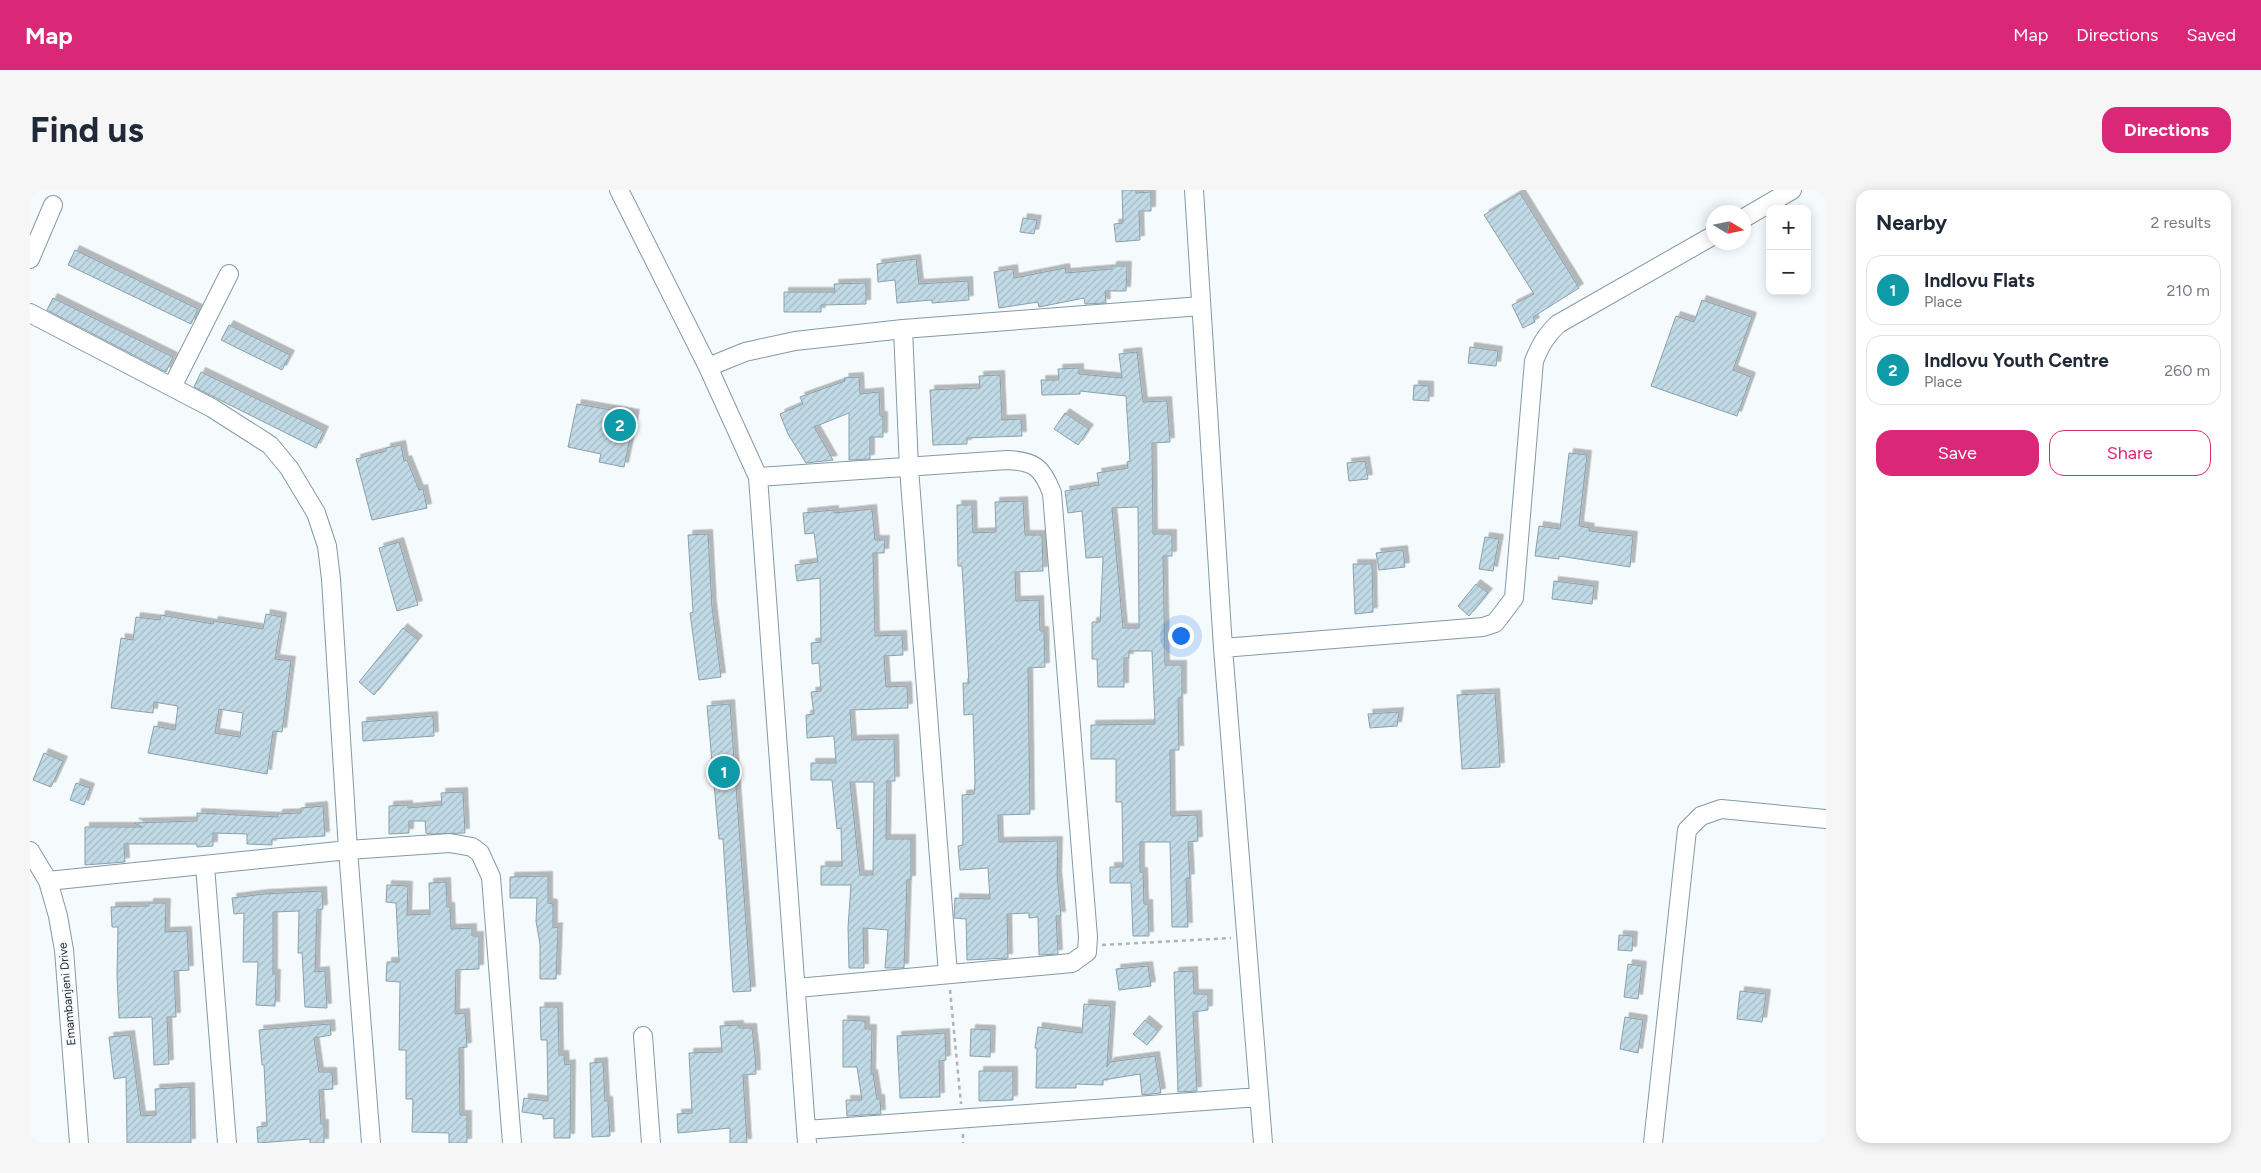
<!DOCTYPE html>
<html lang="en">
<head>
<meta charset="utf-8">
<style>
  :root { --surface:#fff; --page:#f6f6f7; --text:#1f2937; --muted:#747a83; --line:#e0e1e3; --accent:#db2777 }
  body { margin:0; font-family:Figtree,sans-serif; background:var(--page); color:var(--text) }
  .controls { position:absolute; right:15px; top:15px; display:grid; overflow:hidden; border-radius:10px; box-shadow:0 2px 12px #0003 }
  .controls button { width:45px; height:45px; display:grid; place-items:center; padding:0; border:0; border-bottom:1px solid var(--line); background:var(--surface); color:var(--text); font:25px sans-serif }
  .compass { position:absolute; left:1676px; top:15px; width:45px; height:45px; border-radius:50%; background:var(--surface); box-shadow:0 2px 12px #0003; rotate:100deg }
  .you { position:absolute; left:1150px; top:445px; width:18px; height:18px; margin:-12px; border:4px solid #fff; border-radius:50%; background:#1a73e8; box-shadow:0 0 0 8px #1a73e833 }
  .badge { display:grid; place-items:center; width:32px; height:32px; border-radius:50%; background:var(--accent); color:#fff; font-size:16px; font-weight:700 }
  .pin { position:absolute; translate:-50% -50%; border:2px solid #fff; box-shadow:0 1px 5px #0006 }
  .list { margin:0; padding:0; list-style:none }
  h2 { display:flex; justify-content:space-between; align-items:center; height:65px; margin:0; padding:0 20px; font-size:21px }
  h2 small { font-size:16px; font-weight:400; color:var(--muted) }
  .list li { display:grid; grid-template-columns:32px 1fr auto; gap:15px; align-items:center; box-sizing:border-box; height:70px; margin:0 10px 10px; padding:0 10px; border:1px solid var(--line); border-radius:15px }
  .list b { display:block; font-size:19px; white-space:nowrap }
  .list p { margin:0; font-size:16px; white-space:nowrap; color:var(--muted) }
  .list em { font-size:16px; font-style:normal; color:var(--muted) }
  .actions { display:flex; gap:10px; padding:15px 20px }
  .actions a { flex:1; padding:11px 0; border:1px solid var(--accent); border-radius:15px; text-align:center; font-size:18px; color:var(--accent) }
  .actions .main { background:var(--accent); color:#fff }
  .map { position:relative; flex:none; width:1796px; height:953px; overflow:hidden; border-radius:15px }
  header { display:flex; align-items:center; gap:30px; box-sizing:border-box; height:70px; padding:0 25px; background:var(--accent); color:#fff }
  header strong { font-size:24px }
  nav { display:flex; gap:28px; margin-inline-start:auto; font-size:18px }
  .intro { display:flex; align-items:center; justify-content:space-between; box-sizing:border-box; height:120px; padding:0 30px }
  h1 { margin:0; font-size:35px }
  .button { padding:12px 22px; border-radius:15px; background:var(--accent); color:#fff; font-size:18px; font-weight:700 }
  main { display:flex; gap:30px; padding:0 30px }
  aside { flex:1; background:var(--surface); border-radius:15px; box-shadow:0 2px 12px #0003 }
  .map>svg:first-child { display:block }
</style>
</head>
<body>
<header>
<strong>Map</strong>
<nav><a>Map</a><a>Directions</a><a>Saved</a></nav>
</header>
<div class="intro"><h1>Find us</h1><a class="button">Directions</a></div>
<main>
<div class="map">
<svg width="1796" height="953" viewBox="0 0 1796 953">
  <defs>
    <pattern id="building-hatch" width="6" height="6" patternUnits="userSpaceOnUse" patternTransform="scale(1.25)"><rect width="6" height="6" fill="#c1dae5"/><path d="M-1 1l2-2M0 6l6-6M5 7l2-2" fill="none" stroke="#a5bbc5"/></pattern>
    <filter id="shadow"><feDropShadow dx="4.5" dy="-4.5" stdDeviation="0" flood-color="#0004"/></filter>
  </defs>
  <rect width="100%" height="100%" fill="#f5fafc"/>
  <path fill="url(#building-hatch)" stroke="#8aa1ac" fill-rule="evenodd" filter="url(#shadow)" d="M1092 0H1106V3L1121 2V21H1109L1110 50 1086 52 1084 34 1093 33Z
    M1490 3 1549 98 1503 127 1505 132 1493 138 1482 115 1504 104 1454 25Z
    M993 28 1007 30 1004 44 990 42Z
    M45 60 168 119 161 134 38 75Z
    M886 69 889 94 938 91 939 110 902 113V110L867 113 865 90 848 92 847 74Z
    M1082 76H1097L1096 101H1075L1076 113 1055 114 1054 108 1009 117 1008 112 969 118 964 82 983 79 984 88 1035 78 1036 83 1082 79Z
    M836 93V114L791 115V122H754V102H805L804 94Z
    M23 108 143 167 136 182 17 120Z
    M1672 110 1722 127 1703 180 1721 187 1707 226 1621 196 1646 126 1664 132Z
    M199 135 260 165 252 180 191 150Z
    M1440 157 1468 161 1466 176 1438 173Z
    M1107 162 1113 212 1137 211 1140 252 1122 253 1123 344H1142V366H1133L1135 475H1152V508H1148L1149 560H1140L1141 626 1167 625 1168 651 1158 652 1160 688 1156 689 1158 737H1142L1140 652H1110V682H1113L1114 714H1118L1119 746H1103L1101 693H1080V677H1093L1092 612H1086V569H1061V535L1125 534 1122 461H1099V468H1094V497H1068L1067 469H1062V432H1070L1073 367 1056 368 1052 321 1038 323 1035 301 1069 295 1067 283 1098 278 1097 272 1100 271 1096 206 1050 201V204L1012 205 1011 190H1029L1028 179 1049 178V184L1092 188 1089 164ZM1108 317 1109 438H1093L1082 318Z
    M171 182 294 241 286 258 164 197Z
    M970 185 972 230 991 229 992 246 937 248V254L903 255 900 200 950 198 949 186Z
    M829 187 830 204 849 202 850 226H853V247H840V269L819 270V223L784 237 803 270 776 273 758 244 750 224 773 214 770 207 815 191 814 188Z
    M1384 195 1399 196V211L1383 210Z
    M547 214 605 224 594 277 569 272 571 264 538 257Z
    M1035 223 1059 239 1048 255 1024 239Z
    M371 255 374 271 377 270 389 300 393 299 397 318 342 330 326 269 356 261V258Z
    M1539 263 1557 265 1549 336 1560 338 1559 341 1603 346 1600 377 1529 366V369L1505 366 1509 336 1530 339Z
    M1335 271 1338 289 1319 291 1317 273Z
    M993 311 995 345H1012L1013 381 985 382 986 411 1009 410 1010 441H1014L1015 477 998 478 1000 624 968 625 969 652 1028 651 1027 685 1031 726H1026L1028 764 1009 765 1008 727 999 728V723L977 724 978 768 937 770 936 729 924 728 925 708 960 709 958 678 930 680 928 656 933 655 932 605 944 604 945 592 943 524 934 525 933 493H939L932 376H928L927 315H942L943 343 966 342 965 312Z
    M842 319 845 350H855L854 363H843L845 446 872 445 873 465 854 466 856 497 877 496 878 518 820 520 822 550 864 549 865 591H857L856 649H881V690H877L874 778H855L858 740 833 738 834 778H819L818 737 821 695H791V676H812L811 638 807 639 802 590H781V573H806L804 547 803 546 777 548 776 525 784 524 781 502 791 501 789 473 782 474 781 453 791 452 790 388 767 391 765 375 788 372 784 343 775 344 773 323 804 320V323ZM820 592H844L843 685H830Z
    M678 344 682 417 691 487 669 490 660 423 663 422 658 345Z
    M1455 347 1469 349 1463 381 1449 379Z
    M369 352 388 415 367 421 349 358Z
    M1373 360 1375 377 1349 380 1346 363Z
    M1323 374H1342L1343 422 1325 424Z
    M1524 391 1564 396 1562 414 1522 409Z
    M1446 394 1458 403 1439 426 1428 416Z
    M236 424 252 427 245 469 261 471 252 542 243 541 237 584 118 563 124 536 145 540 148 516 124 512 123 523 81 518 91 448 103 450 106 427 130 430 131 425 183 434 184 431 233 439ZM189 519 213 523 210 547 185 543Z
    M373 438 388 450 344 505 329 492Z
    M1465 503 1470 577 1432 579 1427 505Z
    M700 514 721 801 703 802 693 649H689L677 516Z
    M1369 522 1367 536 1340 538 1338 524Z
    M403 526 404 546 333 551 332 532Z
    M14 563 33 571 21 597 3 590Z
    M46 593 60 598 54 615 40 610Z
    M433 602 435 643 400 644 396 643 395 631H379V643L359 644V616L378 615V618L412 615 411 603Z
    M293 616 295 646 242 649V655L217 654V644L183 643V656L167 657V654H94L95 672 55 675V637H112L104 633 167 631V623L248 627V624L271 623V618Z
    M518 686V713L523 714V738L528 737 526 789H510V754L506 731 507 708H480V687Z
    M416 692 417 717H420L421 739 442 738V746H449V779L426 780 425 824 435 823 437 857 429 858 430 925H437V953H419V943L382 942 383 909H376V860H369L370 792 356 791 357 772H369L366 713 356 712 357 695 378 696 377 725 400 724 399 693Z
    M292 701 293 719 287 720 285 782 295 781 297 818 275 817 272 763H268L269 721 243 722V784H246L245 816 226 815 228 772H213L214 723 204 724 202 708 234 704Z
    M119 713H136L135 742 157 741 159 780 144 781 146 827H137L139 874 124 875 122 827 89 828 87 786 88 737H82L81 717 119 716Z
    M1589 745 1603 746 1602 761 1588 760Z
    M1598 774 1612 776 1608 809 1594 807Z
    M1118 776 1121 796 1089 800 1086 779Z
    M1163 781 1164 804H1178V820L1163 822 1167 901 1148 902 1144 782Z
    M1710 801 1736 804 1732 832 1707 829Z
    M1054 814 1081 816 1077 877 1080 872 1125 866 1131 903 1112 905 1110 884 1073 890V895L1046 894V898H1006L1007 858H1005L1008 837 1052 843Z
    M510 817H528L529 865H534L535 875 541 874 540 948H524V928L513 929V925L492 922 494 908 518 911 517 850H511Z
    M1595 827 1613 830 1608 863 1590 859Z
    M813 830 835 831V839H842L841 884H843L847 909H850L851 924 817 926 816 910H832L827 877H813Z
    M1115 830 1128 841 1117 855 1103 844Z
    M300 834 301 845 284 848 289 882H302L303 899 289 900 291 934H294V953H280V949L228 953 227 937 237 936 234 875H232L229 840Z
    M709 835V838H722L725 866 726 884 713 885 717 953H700V938L648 943 647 924 662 923 659 863 692 862 690 836Z
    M941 839 961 840 960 867 940 866Z
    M915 843 916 870 909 871 910 907 870 908 867 846Z
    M100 845 111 926 126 925 125 899 160 897 161 953H97L96 887 84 889 79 847Z
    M573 872 575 911H578L580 946 562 947 560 873Z
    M949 881H983V910L949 911Z"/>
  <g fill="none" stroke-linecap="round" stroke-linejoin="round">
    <defs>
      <path id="minor" d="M589 0 678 177 728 287 777 953
        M1164 0 1193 458 1233 953
        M1714 28 1762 0
        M0 69 23 15
        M0 123 182 218 240 255 259 278 286 323 297 356 301 389 318 660 341 953
        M873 139 879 278 918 784
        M678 177 715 162 765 151 873 139 1171 116
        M142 197 199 84
        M728 287 977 270C1004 271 1012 277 1022 303L1058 747 1057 762 1042 773 767 798
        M1193 458 1453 437 1465 433 1484 408 1504 171C1510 156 1516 145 1528 134L1684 45
        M0 661 18 691 28 726 34 760 49 953
        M175 676 197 953
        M18 691 318 660 420 653 442 657 450 663 461 687 482 953
        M613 846 621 953
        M776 940 1229 907
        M1623 953 1657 640 1671 626 1691 619 1796 629"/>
    </defs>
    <use href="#minor" stroke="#839aa5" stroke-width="20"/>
    <path stroke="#aeb4b7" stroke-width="2.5" stroke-dasharray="4 4" stroke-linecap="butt" d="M1072 755 1201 748
      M920 800 931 914
      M933 944V953"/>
    <use href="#minor" stroke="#fff" stroke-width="18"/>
  </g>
  <g text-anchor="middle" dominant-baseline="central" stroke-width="4" stroke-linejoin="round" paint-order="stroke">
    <g font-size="12" fill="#1f282c" stroke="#f5fafc">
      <text transform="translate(37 804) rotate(-95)">Emambanjeni Drive</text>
    </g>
  </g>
</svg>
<div class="controls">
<button>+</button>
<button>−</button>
</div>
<svg class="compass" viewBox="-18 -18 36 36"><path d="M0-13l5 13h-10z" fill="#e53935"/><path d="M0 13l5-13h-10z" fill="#747a83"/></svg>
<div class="you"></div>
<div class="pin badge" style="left:694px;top:582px;background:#0f9aa8">1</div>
<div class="pin badge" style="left:590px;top:235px;background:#0f9aa8">2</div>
</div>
<aside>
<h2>Nearby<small>2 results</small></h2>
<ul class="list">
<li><span class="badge" style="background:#0f9aa8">1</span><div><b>Indlovu Flats</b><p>Place</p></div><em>210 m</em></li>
<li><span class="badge" style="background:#0f9aa8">2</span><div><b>Indlovu Youth Centre</b><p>Place</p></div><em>260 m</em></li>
</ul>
<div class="actions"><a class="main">Save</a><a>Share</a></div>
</aside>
</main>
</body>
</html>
